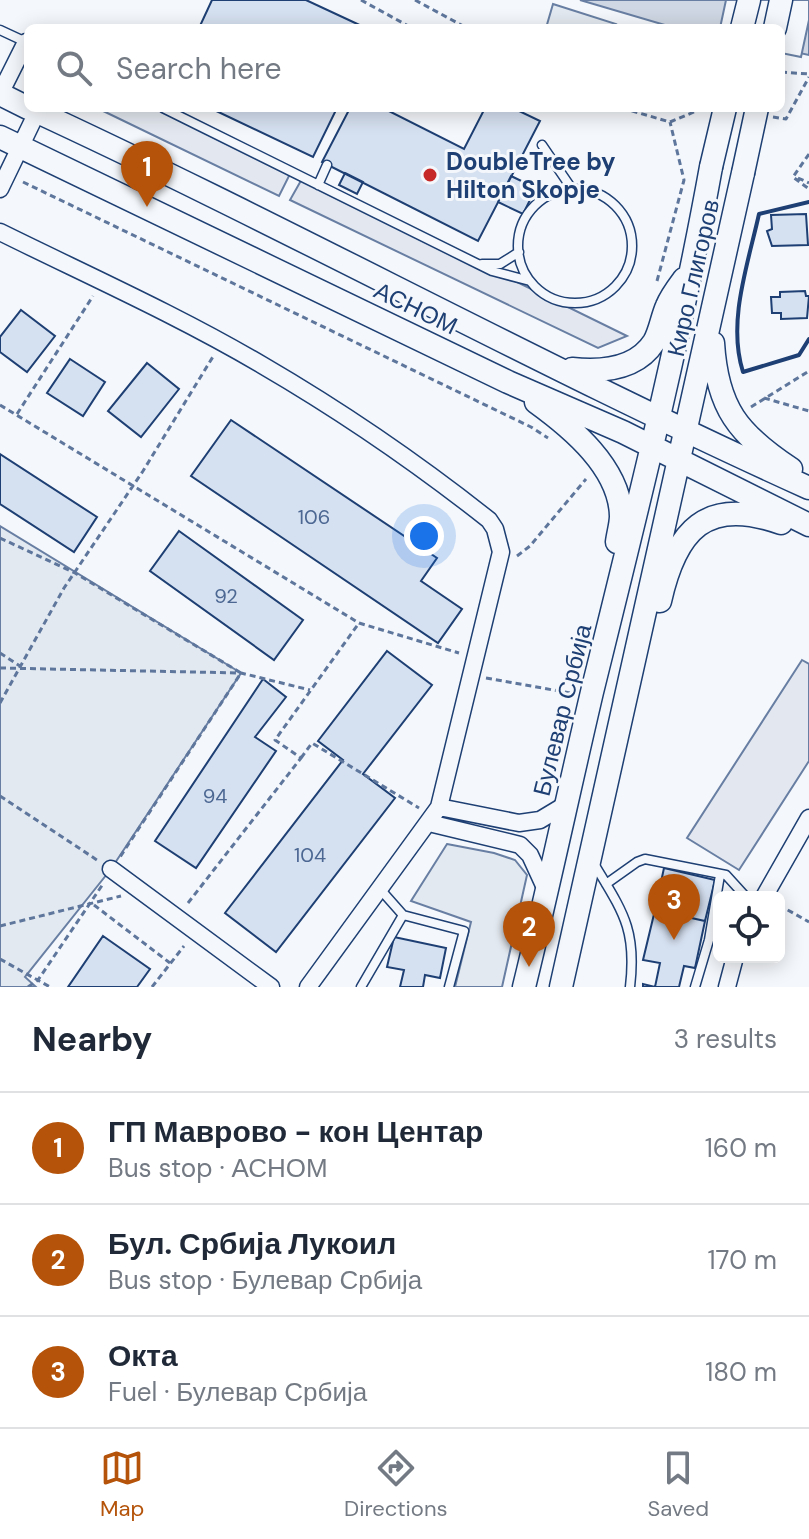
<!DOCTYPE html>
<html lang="en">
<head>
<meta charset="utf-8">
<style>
  :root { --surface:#fff; --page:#f6f6f7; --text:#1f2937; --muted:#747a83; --line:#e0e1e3; --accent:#b45309 }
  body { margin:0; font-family:"DM Sans",sans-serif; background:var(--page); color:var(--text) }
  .controls { position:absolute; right:24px; bottom:24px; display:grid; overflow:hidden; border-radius:12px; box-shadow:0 4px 20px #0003 }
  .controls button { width:72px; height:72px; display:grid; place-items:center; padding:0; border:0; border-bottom:2px solid var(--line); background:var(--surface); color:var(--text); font:40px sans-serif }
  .you { position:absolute; left:424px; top:536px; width:28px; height:28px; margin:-20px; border:6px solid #fff; border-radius:50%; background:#1a73e8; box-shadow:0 0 0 12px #1a73e833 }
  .badge { display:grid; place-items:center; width:52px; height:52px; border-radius:50%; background:var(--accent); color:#fff; font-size:26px; font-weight:700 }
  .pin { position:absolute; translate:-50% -66px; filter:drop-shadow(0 2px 4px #0008) }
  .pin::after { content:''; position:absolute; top:42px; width:28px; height:24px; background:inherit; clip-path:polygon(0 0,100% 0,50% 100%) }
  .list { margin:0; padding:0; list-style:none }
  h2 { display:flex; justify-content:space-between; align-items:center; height:104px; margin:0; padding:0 32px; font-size:34px }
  h2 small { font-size:26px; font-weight:400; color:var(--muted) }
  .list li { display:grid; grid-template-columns:52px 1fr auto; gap:24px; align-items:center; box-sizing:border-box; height:112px; padding:0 32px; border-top:2px solid var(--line) }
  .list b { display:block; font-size:30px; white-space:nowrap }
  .list p { margin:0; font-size:26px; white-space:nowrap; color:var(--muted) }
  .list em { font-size:26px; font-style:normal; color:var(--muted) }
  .icon { flex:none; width:44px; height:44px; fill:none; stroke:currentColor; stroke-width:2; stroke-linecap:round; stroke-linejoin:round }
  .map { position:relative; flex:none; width:809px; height:987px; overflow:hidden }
  .search { position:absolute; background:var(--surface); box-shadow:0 4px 20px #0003; left:24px; right:24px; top:24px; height:88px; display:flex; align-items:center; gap:20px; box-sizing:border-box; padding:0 28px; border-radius:12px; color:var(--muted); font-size:30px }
  .sheet { height:440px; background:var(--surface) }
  nav { display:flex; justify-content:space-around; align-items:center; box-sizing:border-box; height:112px; border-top:2px solid var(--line); background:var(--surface); font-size:22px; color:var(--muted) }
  nav a { display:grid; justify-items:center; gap:4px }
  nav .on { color:var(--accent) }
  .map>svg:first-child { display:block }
</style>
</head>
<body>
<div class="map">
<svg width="809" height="987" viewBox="0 0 809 987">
  <rect width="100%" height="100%" fill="#f4f7fb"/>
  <path fill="#e3e9f0" stroke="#687fa3" stroke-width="2" d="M553 4 616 24 614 28H546Z
    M0 526 241 673 111 869 25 977 36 987H0Z
    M447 844 494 853 515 860 527 875 502 987H455L471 922 411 901Z"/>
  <path fill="#e3e8f0" stroke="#687fa3" stroke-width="2" d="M97 108H161L291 172 279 196Z
    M303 177 627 336 598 348 290 200Z
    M802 660 809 664V761L739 870 687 838Z"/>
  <path fill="#cfd7e4" stroke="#687fa3" stroke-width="2" d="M580 0H809V55L781 49V28H675Z"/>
  <path fill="#f4f7fb" stroke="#687fa3" stroke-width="2" d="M726 0H809V20L801 57 781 53V28H720Z"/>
  <path fill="#d5e0f0" stroke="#1d3f73" stroke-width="2" d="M212 0H306L366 28H199Z
    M210 108H337L313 157Z
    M350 108H383L464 149 485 108H513L540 121 478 241 322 162Z
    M345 173 363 182 357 194 339 185Z
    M511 176 536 188 523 214 498 202Z
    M806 214 808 245 772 246 767 231 772 229 771 215Z
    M805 291 806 296H809L807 318 781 319V313H772L771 297H780V292Z
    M21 310 55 336 27 372 0 352V337Z
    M70 359 105 382 83 416 47 393Z
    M147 363 179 389 141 437 108 411Z
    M231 420 437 558 421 581 462 609 438 643 191 476Z
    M0 454 97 517 74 552 0 504Z
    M179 531 303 620 274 660 150 571Z
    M387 651 432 685 363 774 395 798 276 952 225 913 343 760 318 741Z
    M263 679 286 697 255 737 276 751 196 868 155 841Z
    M664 868 715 880 705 921 655 910Z
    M655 910 705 921 695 968 684 966 679 987H643V984L655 987 660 963 643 960Z
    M103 936 150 969 137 987H68Z
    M394 937 446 948 440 978 425 975 423 987H400L404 970 387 967Z"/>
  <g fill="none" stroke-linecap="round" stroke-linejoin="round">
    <defs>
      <path id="lane" d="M0 30 28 43
        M163 108 492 271 530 281
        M542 145 572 189
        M318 185 327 165
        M518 246a57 57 0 1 1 114 0a57 57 0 1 1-114 0Z
        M482 264H500L519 252
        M593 862C622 911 637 928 630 987
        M606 884 637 862 645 859 726 875 746 897
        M380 889 403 915 464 931 449 987
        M361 987 403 915
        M695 987 709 940 720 875"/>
      <path id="street" d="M0 94 26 42
        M0 189 39 108
        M0 232C87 275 177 315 262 365 341 411 417 463 489 520L495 529 501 552 439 807 308 987
        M439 807 519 823 540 820 565 805
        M429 823 520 845 530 855 547 892
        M111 869 271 987
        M764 897 809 818
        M727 987 735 957"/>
      <path id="secondary" d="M742 28 749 0
        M775 28 781 0
        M0 94 28 108
        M29 108C291 229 545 369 809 488
        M0 137 508 382 623 432 809 525
        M713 343C717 408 738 434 791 469
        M572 369C601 372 636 370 654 342 660 332 662 317 667 306 671 296 678 287 684 279
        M536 402C572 428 620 468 621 516 621 524 618 534 617 542
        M660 601C676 530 706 496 781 523
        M524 987C548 889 569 790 592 692 635 518 679 344 711 167
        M561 987 743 173"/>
    </defs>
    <use href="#lane" stroke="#1d3f73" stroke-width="11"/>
    <use href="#street" stroke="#1d3f73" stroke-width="19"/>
    <use href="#secondary" stroke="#1d3f73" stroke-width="25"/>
    <path stroke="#5e769c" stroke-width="3" stroke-dasharray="6 4" stroke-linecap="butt" d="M361 0 412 28
      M415 0 467 28
      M781 72 809 74
      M622 108 670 122 701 109
      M690 108 706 110
      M773 117 786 119 809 77
      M809 154 793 177 809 189
      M798 178 809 183
      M23 182 531 427 548 438
      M657 281 684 180 670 122
      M764 398 809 411
      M0 405 359 623 459 653
      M751 407 809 371
      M17 414 93 296
      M0 538 75 573 241 673 120 857
      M517 556 530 546 586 479
      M0 653 20 666
      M0 668 241 673 310 690
      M486 678 570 693
      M0 703 64 588 143 471 214 355
      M301 758 312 743 419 808
      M0 796 97 860
      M188 903 301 758 275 740 359 623
      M94 905 170 963
      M779 905 809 922
      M0 926 121 896
      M0 959 50 987
      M28 987 38 980 103 884
      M152 987 184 946"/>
    <use href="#lane" stroke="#f4f7fb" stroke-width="8"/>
    <use href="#street" stroke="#f4f7fb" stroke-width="16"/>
    <use href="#secondary" stroke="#f4f7fb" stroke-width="22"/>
    <defs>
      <path id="secondary-bridge" d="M711 167 725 108
        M743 173 757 108"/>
    </defs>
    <use href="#secondary-bridge" stroke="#1d3f73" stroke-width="25" stroke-linecap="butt"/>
    <use href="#secondary-bridge" stroke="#f4f7fb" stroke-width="22"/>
    <path stroke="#1d3f73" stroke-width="4" d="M809 202 759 214C748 264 727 322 743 372L799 355 809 339"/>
  </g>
  <circle fill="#c62828" stroke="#f4f7fb" stroke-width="3" cx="430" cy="175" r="8"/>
  <g text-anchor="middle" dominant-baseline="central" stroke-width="6" stroke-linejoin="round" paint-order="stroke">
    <g font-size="20" fill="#4b6792">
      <text x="314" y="517">106</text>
      <text x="226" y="596">92</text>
      <text x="215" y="796">94</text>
      <text x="310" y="855">104</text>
    </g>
    <g font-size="24" font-weight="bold" fill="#1d3f73" stroke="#f4f7fb" text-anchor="start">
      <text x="446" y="161">DoubleTree by<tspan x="446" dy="28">Hilton Skopje</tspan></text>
    </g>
    <g font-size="24" fill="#1d3f73" stroke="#f4f7fb">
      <text transform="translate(693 278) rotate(-77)">Киро Глигоров</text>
      <text transform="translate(416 308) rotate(26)">АСНОМ</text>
      <text transform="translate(562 710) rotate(-76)">Булевар Србија</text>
    </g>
  </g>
</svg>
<div class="controls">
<button><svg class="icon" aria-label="locate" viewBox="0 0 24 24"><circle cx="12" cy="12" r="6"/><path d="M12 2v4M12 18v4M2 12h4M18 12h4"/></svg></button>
</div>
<div class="you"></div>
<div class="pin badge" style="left:147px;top:207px">1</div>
<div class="pin badge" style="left:529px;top:967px">2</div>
<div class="pin badge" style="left:674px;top:940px">3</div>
<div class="search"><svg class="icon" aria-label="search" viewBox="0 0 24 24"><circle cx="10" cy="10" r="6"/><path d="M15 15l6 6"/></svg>Search here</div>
</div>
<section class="sheet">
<h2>Nearby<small>3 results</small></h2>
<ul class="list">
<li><span class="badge">1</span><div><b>ГП Маврово - кон Центар</b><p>Bus stop · АСНОМ</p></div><em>160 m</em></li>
<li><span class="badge">2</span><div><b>Бул. Србија Лукоил</b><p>Bus stop · Булевар Србија</p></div><em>170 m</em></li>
<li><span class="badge">3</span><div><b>Окта</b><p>Fuel · Булевар Србија</p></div><em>180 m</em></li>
</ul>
</section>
<nav>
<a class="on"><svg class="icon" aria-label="map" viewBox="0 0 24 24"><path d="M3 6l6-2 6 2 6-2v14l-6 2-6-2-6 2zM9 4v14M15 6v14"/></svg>Map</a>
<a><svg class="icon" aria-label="directions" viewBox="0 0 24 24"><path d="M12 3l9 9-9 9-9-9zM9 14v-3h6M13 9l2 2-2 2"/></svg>Directions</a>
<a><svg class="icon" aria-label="saved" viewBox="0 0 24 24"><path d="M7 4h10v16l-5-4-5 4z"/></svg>Saved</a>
</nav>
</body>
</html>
